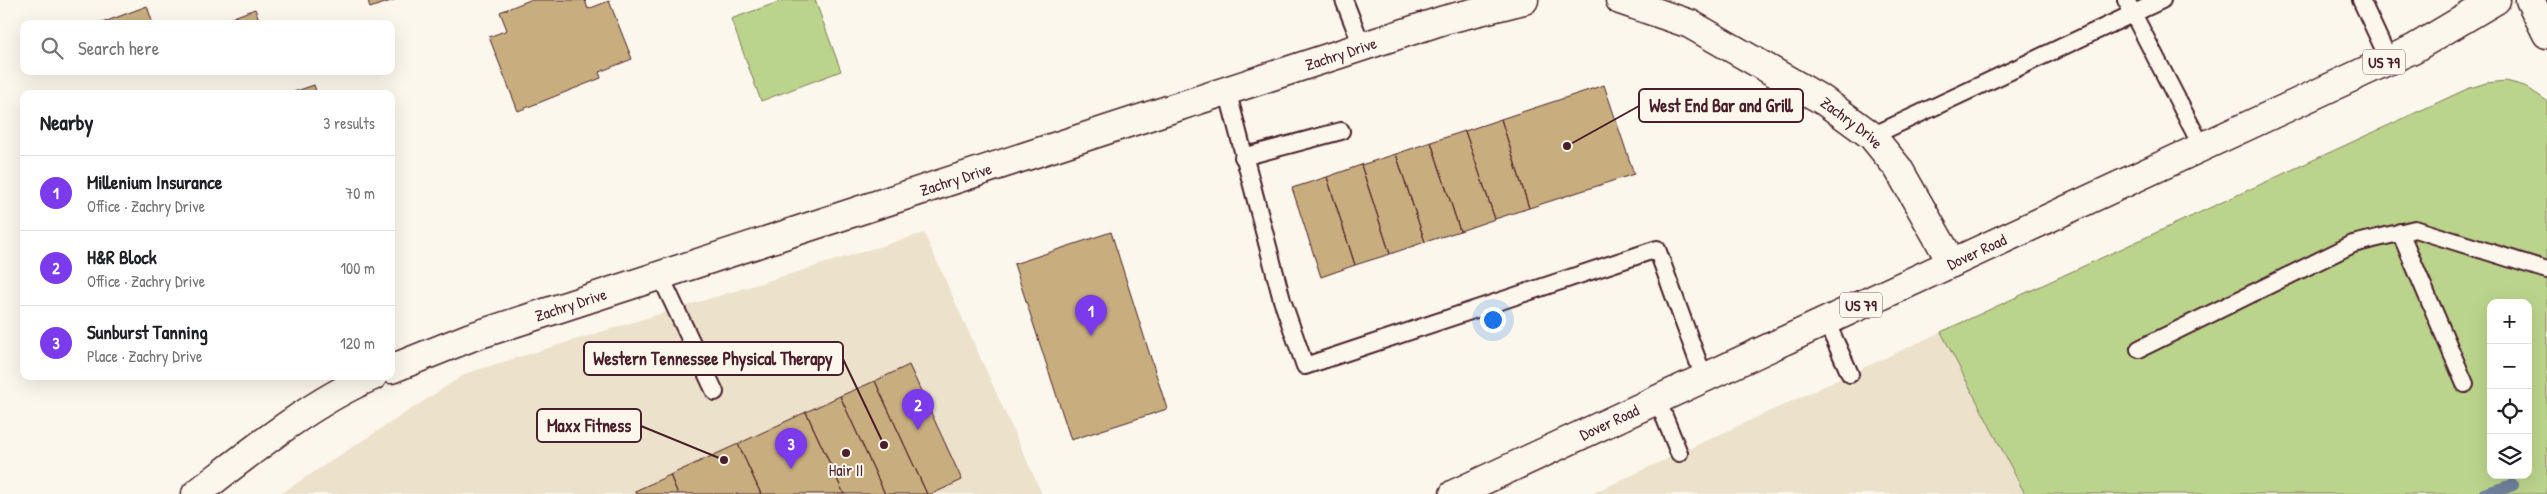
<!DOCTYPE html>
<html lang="en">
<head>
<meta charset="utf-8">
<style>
  :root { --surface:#fff; --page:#f2f2f2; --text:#202124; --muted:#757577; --line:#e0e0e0; --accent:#7c3aed }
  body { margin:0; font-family:"Patrick Hand",sans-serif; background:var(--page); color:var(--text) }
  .controls { position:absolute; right:15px; bottom:15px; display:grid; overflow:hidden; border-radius:10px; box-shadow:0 5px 20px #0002 }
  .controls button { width:45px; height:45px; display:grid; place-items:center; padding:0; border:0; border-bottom:1px solid var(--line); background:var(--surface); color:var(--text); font:25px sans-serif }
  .you { position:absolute; left:1492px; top:319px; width:18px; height:18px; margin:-12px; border:4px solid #fff; border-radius:50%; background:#1a73e8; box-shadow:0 0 0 8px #1a73e833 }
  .badge { display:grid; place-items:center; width:32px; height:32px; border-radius:50%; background:var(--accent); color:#fff; font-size:16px; font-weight:700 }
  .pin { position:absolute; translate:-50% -41px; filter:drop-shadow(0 1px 2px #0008) }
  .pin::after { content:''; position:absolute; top:26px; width:18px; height:15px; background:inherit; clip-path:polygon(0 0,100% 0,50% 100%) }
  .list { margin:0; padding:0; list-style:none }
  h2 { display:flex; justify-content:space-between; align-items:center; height:65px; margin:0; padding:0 20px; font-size:21px }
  h2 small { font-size:16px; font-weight:400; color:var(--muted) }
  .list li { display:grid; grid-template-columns:32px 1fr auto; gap:15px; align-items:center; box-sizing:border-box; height:75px; padding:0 20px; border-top:1px solid var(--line) }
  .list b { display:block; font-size:19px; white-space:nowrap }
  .list p { margin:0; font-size:16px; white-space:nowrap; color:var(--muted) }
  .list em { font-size:16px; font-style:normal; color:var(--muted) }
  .icon { flex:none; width:28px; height:28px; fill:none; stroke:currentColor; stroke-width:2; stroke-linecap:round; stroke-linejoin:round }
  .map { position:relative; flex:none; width:2547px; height:494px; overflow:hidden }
  .search { position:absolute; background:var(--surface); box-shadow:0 5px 20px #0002; left:20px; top:20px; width:375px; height:55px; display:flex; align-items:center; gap:12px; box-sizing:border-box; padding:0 18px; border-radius:10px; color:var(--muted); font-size:19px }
  .panel { position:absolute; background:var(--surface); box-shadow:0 5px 20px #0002; left:20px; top:90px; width:375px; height:290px; border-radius:10px }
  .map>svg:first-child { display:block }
</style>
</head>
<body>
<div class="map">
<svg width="2547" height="494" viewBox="0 0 2547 494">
  <rect width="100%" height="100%" fill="#fbf7ec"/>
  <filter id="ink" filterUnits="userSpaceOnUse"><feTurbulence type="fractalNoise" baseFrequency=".02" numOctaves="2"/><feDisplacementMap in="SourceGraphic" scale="10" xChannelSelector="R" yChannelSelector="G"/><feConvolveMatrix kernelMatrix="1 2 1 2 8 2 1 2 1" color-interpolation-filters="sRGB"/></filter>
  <g filter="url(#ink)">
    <path fill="#ece1cb" d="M924 233 1042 494H280L467 373Z
      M1941 332 2025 494H1591Z"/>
    <path fill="#bbd48b" stroke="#827a5b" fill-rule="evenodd" d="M784 0H815L841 71 761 101 731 19Z
      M2506 81 2525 86 2547 101V494H2025L1941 332 2467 89 2486 83ZM2491 303H2528V475H2491Z"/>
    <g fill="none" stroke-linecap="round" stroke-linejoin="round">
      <path stroke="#70829d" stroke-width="12" d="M2484 494 2513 485"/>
    </g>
    <path fill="#c8ae7f" stroke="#4a1f2b" d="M368 0H394L370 8Z
      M530 0H585L588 9 609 1 632 59 599 72 601 78 518 111 489 37 507 30 500 12Z
      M147 6 153 24H99Z
      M255 9 261 24H215Z
      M314 85 317 94H288Z
      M1604 85 1634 174 1529 208 1501 119Z
      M1501 119 1529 208 1495 219 1465 131Z
      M1465 131 1495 219 1460 231 1431 142Z
      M1431 142 1460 231 1425 242 1396 154Z
      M1396 154 1425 242 1390 254 1361 165Z
      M1361 165 1390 254 1355 265 1327 177Z
      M1327 177 1355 265 1321 277 1292 188Z
      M1111 232 1167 409 1071 440 1014 264Z
      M909 365 962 480 932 494H927L875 381Z
      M875 381 927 494H885L840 396Z
      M840 396 885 494H844L806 412Z
      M806 412 844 494H761L738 444Z
      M738 444 761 494H678L670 475Z
      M670 475 678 494H636L635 491Z"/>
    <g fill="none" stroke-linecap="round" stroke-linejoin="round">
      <defs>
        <path id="lane" d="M1344 0 1362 46
          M2126 0 2202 147
          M2361 0 2389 60
          M1227 90 1282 300 1305 366 1657 249 1704 378
          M1872 136 2162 0
          M1243 157 1341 131
          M2400 232 2465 384
          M660 275 715 392
          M1826 321 1850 374
          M2139 349 2353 244 2415 229 2547 270
          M1657 399 1679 453"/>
        <g id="street">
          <path id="s1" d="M1620 0 1690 24 1824 101 1872 136 1898 168 1952 263"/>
          <path d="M2530 0 2547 34"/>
          <path id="s2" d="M391 369 471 337 1444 20 1524 0"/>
          <path d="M196 494C248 454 313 401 373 376"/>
        </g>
        <g id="primary">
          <path id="s3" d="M1454 494 2413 49 2496 0"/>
        </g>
      </defs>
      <use href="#lane" stroke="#4a1f2b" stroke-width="20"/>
      <use href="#street" stroke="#4a1f2b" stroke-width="31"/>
      <use href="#primary" stroke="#4a1f2b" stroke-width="31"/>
      <use href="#lane" stroke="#fbf7ec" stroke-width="16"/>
      <use href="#street" stroke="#fbf7ec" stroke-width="28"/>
      <use href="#primary" stroke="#fbf7ec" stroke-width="28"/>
    </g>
  </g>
  <circle fill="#4a1f2b" stroke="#fbf7ec" stroke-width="2" cx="846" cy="453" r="5"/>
  <g text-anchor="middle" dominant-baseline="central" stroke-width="4" stroke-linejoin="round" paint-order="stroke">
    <g fill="#fbf7ec" stroke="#7f6065" stroke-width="1">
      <rect x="2363" y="49.5" width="42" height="25" rx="4"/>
      <rect x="1840" y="292.5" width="42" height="25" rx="4"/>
    </g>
    <g font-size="15" font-weight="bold" fill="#4a1f2b">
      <text x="2384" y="62">US 79</text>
      <text x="1861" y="305">US 79</text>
    </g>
    <g font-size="16" fill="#4a1f2b" stroke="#fbf7ec">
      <text stroke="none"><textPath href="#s2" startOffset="1001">Zachry Drive</textPath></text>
      <text stroke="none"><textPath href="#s1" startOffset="264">Zachry Drive</textPath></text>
      <text stroke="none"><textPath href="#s2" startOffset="596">Zachry Drive</textPath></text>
      <text stroke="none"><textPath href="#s3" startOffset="576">Dover Road</textPath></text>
      <text stroke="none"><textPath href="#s2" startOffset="191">Zachry Drive</textPath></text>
      <text stroke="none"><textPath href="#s3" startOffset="171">Dover Road</textPath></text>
    </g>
    <g font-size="16" fill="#4a1f2b" stroke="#fbf7ec">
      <text x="846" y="470">Hair II</text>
    </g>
  </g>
  <path fill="none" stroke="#4a1f2b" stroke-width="2" d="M1567 146L1639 106M884 445L843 359M724 460L641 426"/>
  <g fill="#4a1f2b" stroke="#fbf7ec" stroke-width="2">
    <circle cx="1567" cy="146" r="5"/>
    <circle cx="884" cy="445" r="5"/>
    <circle cx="724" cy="460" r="5"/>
  </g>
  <g fill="#fbf7ec" stroke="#4a1f2b" stroke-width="2">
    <rect x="1639" y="89" width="164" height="33" rx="5"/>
    <rect x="584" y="342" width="259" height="33" rx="5"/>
    <rect x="537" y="409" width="104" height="33" rx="5"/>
  </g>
  <g font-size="18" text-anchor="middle" font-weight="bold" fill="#4a1f2b">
    <text x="1721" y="112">West End Bar and Grill</text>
    <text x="713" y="365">Western Tennessee Physical Therapy</text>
    <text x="589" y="432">Maxx Fitness</text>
  </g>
</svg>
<div class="controls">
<button>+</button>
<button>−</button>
<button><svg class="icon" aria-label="locate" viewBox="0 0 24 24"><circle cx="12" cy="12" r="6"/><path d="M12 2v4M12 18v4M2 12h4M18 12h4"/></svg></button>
<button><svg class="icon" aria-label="layers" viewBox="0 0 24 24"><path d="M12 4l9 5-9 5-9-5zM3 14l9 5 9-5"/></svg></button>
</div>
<div class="you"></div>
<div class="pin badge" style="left:1091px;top:336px">1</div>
<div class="pin badge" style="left:918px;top:430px">2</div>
<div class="pin badge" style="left:791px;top:469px">3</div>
<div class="search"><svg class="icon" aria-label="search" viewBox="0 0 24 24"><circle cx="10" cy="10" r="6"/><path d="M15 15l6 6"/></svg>Search here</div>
<section class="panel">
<h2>Nearby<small>3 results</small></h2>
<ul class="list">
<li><span class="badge">1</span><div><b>Millenium Insurance</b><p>Office · Zachry Drive</p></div><em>70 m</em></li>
<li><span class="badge">2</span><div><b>H&amp;R Block</b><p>Office · Zachry Drive</p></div><em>100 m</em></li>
<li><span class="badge">3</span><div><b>Sunburst Tanning</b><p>Place · Zachry Drive</p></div><em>120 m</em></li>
</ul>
</section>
</div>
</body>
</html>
